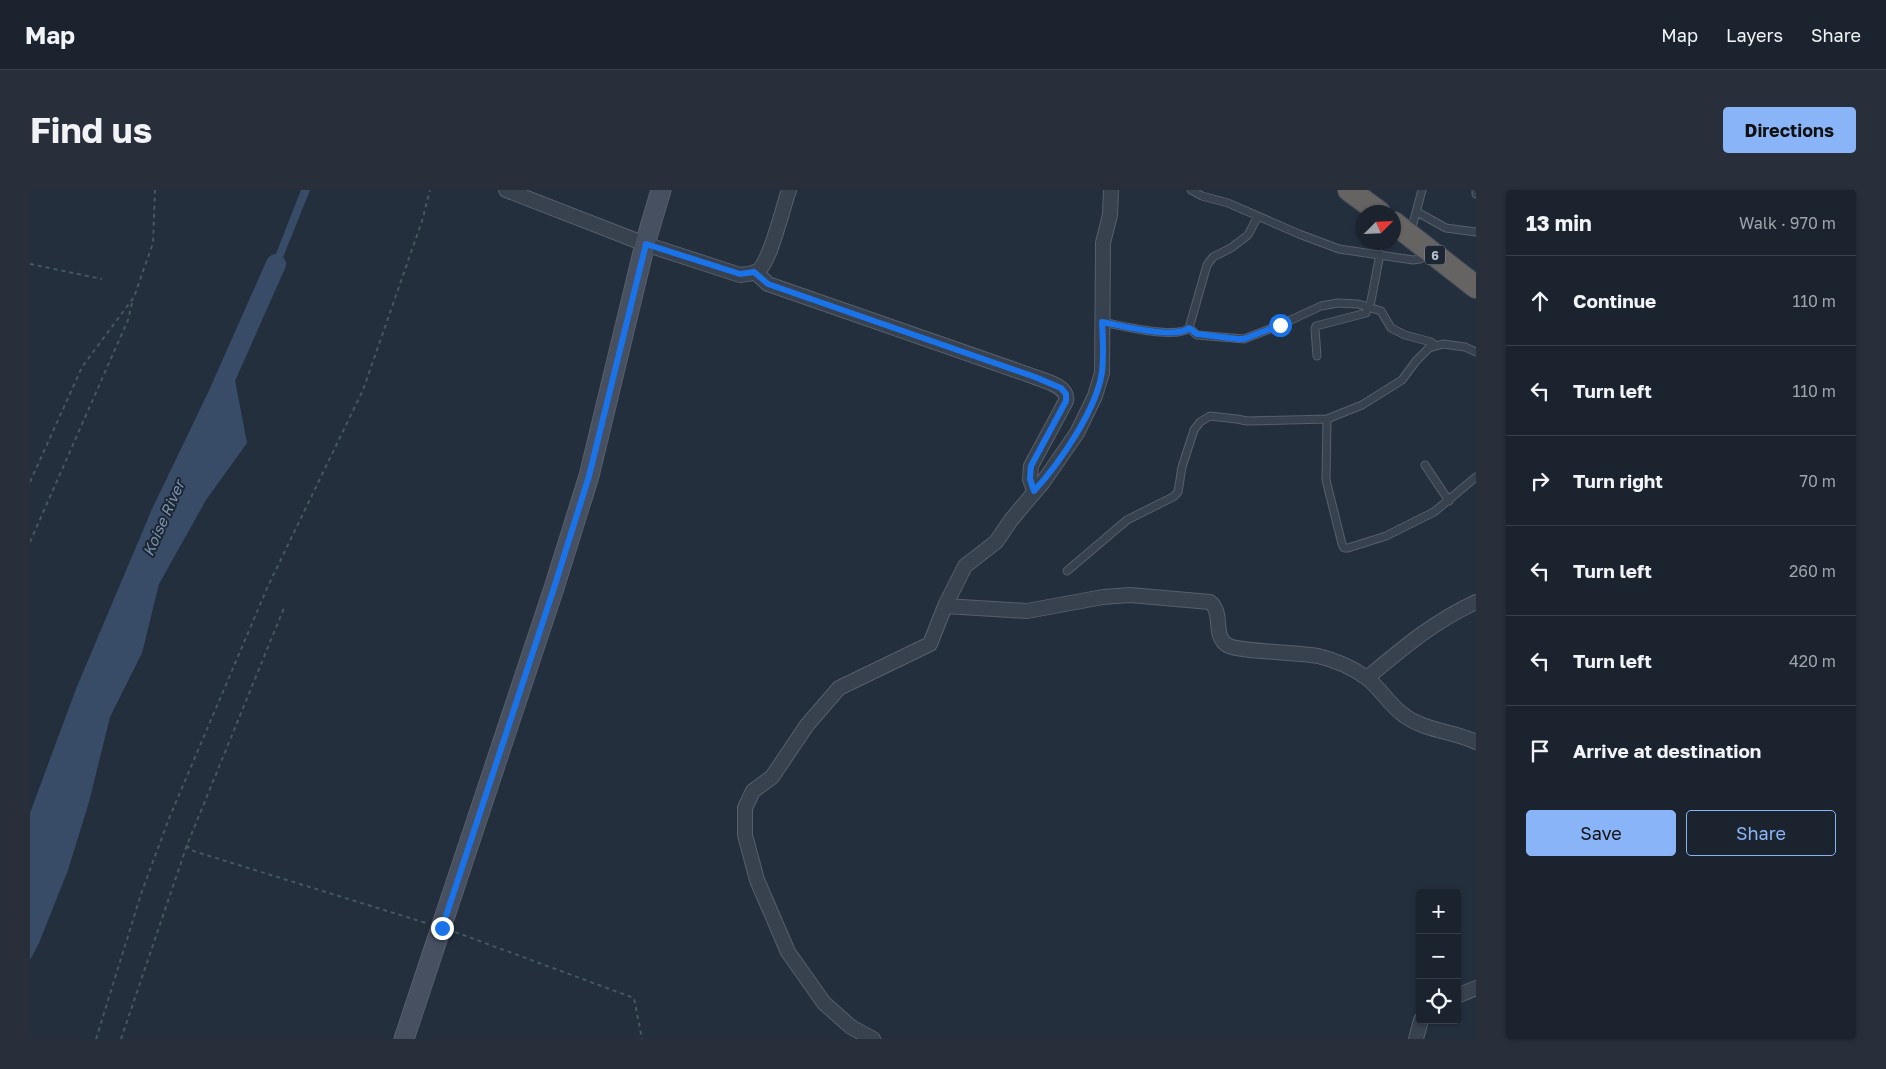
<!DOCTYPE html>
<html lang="en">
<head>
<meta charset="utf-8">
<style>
  :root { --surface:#1b232e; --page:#282f3a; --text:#f1f3f6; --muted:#a0a4aa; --line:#39404a; --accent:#8ab4f8 }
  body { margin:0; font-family:"Golos Text",sans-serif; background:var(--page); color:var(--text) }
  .controls { position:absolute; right:15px; bottom:15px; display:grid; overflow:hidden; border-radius:5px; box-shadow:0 1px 4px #0004 }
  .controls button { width:45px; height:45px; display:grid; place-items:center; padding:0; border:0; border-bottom:1px solid var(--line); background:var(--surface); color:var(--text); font:25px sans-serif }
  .compass { position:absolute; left:1326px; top:15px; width:45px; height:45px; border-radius:50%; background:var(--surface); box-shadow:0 1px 4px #0004; rotate:66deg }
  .stop { position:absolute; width:15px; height:15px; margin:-11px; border:4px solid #1a73e8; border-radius:50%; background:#fff }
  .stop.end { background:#1a73e8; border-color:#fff; box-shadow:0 1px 5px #0008 }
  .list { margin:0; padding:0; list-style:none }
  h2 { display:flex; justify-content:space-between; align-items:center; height:65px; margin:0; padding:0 20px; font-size:21px }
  h2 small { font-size:16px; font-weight:400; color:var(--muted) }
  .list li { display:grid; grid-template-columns:32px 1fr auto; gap:15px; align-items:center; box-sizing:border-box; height:90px; padding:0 20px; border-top:1px solid var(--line) }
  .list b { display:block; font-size:19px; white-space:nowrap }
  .list em { font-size:16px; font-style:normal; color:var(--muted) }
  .actions { display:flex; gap:10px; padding:15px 20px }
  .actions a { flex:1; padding:11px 0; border:1px solid var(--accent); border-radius:5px; text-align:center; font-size:18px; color:var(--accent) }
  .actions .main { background:var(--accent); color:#111 }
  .icon { flex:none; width:28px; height:28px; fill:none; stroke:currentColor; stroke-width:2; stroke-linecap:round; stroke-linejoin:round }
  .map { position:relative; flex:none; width:1446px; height:849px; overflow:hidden; border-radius:5px }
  header { display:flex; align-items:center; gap:30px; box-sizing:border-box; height:70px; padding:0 25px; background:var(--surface); border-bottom:1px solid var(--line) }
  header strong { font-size:24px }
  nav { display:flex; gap:28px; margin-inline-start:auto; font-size:18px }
  .intro { display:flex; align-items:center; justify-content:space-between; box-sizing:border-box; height:120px; padding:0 30px }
  h1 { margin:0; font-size:35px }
  .button { padding:12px 22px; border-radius:5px; background:var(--accent); color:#111; font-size:18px; font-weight:700 }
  main { display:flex; gap:30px; padding:0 30px }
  aside { flex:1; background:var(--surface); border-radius:5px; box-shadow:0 1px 4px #0004 }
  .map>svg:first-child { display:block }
</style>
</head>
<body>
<header>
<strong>Map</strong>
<nav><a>Map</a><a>Layers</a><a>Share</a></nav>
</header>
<div class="intro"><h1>Find us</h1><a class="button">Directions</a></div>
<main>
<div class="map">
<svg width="1446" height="849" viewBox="0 0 1446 849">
  <rect width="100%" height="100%" fill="#242f3e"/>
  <path fill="#394c67" d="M271 0H280L240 100 233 97Z
    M199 159 217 253 176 310 129 394 112 463 80 527 59 612 38 680 9 753 0 770V623L46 499 122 319Z"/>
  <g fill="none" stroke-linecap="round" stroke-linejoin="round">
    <path stroke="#394c67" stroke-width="20" d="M191 198 246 74"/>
    <defs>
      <path id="service" d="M1161 0 1172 6 1198 13 1269 44 1309 59 1383 70 1390 69 1397 62
        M1446 0V4
        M1387 22 1416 38 1446 42
        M1381 41 1392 0
        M1072 132C1089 135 1146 150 1159 138L1177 75 1183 67 1201 58 1218 45 1228 26
        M1159 138 1167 145 1214 149 1250 135 1291 116 1308 113 1328 114 1351 121 1361 138 1375 145 1401 152 1405 155
        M1287 166 1285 139 1286 136 1336 123 1341 111 1350 64
        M1297 229 1296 290 1312 354 1314 358H1318L1356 346 1404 322 1446 287
        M1395 275 1419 311
        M1037 381 1097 330 1143 307 1148 302 1152 277 1164 240 1170 232 1180 226 1207 229 1217 231 1297 229 1332 215 1372 190 1386 171 1399 158 1413 154 1435 157 1446 162"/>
      <path id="minor" d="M476 0 615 54 710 85C716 84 724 84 729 80 741 69 753 17 759 0
        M725 82 738 94 1005 187C1015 191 1039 196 1036 211L1001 276 1000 289 1004 301
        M915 416 997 421 1073 407 1100 405 1180 412C1194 423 1182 445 1197 455 1208 462 1269 462 1288 466 1305 470 1323 478 1337 488 1351 499 1360 516 1375 526 1396 541 1423 541 1446 552
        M1337 488C1373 458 1403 432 1446 412
        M1427 806 1446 798
        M843 849 821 837 794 813 758 762 727 690 715 645V618L723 601 742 587 777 535 809 498 900 454 915 416 935 376 966 352 981 330 1013 292 1047 243 1065 206 1072 183 1073 53 1080 25 1081 0
        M1386 849 1391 830"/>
      <path id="secondary" d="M374 849 524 398 559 286 615 54 631 0"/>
      <path id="trunk" d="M1319 0 1349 22
        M1364 33 1446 97"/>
    </defs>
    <use href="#service" stroke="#565f6c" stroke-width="9"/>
    <use href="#minor" stroke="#565f6c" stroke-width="16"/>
    <use href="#secondary" stroke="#565f6c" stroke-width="21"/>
    <use href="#trunk" stroke="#434c59" stroke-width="24"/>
    <path stroke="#44595c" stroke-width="2" stroke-dasharray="4 4" stroke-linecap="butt" d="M0 74 72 89
      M0 292 52 177 104 107 123 53 125 0
      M0 352 98 130 103 109
      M157 655 160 660 396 733
      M425 742 604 808 612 849
      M66 849 112 701 140 626 238 396 333 200 392 31 400 0
      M91 849 157 655 254 418"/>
    <use href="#service" stroke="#38414e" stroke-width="7"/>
    <use href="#minor" stroke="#38414e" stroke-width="14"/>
    <use href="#secondary" stroke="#465061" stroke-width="19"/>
    <use href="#trunk" stroke="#656462" stroke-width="22"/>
  </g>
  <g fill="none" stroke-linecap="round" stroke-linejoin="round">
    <path stroke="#1a73e8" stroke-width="6" d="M412 738 524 398 559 286 616 54 710 84 724 82 738 94 1005 187 1031 198 1036 204V211L1001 276 1000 289 1004 301C1029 274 1067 219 1072 182 1074 165 1073 149 1072 132 1089 135 1146 150 1159 138L1167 144 1208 149H1214L1250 135"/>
  </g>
  <g text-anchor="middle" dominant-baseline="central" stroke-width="4" stroke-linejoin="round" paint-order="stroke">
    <rect fill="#1d2633" stroke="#878f9c" stroke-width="1" x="1395" y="55.5" width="20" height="19" rx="4"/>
    <g font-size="12" font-weight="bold" fill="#b4bcc9">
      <text x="1405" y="65">6</text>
    </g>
    <g font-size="15" font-style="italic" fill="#7c92b1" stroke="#1d2633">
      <text transform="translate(133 328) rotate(-66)">Koise River</text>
    </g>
  </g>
</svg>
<div class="controls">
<button>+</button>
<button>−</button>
<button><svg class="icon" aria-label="locate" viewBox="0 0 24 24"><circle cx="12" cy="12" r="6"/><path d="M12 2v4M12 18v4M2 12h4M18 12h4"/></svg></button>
</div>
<svg class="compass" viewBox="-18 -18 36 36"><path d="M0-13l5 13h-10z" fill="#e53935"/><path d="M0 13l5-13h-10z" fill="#a0a4aa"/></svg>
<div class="stop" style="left:1250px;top:135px"></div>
<div class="stop end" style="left:412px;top:738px"></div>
</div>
<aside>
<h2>13 min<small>Walk · 970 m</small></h2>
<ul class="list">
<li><svg class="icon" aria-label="ahead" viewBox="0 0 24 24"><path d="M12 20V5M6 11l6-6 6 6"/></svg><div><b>Continue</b></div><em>110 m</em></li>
<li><svg class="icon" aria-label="left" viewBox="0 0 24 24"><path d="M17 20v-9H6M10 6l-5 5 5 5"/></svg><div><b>Turn left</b></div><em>110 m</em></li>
<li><svg class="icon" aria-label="right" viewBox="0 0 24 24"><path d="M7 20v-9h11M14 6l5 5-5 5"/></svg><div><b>Turn right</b></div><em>70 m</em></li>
<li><svg class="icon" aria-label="left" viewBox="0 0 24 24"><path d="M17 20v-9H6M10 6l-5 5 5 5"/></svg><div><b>Turn left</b></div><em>260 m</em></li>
<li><svg class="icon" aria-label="left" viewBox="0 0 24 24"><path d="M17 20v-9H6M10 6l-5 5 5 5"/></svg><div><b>Turn left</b></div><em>420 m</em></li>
<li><svg class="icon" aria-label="arrive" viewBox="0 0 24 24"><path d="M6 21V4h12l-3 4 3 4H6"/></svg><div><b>Arrive at destination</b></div></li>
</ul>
<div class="actions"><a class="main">Save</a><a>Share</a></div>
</aside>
</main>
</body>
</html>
